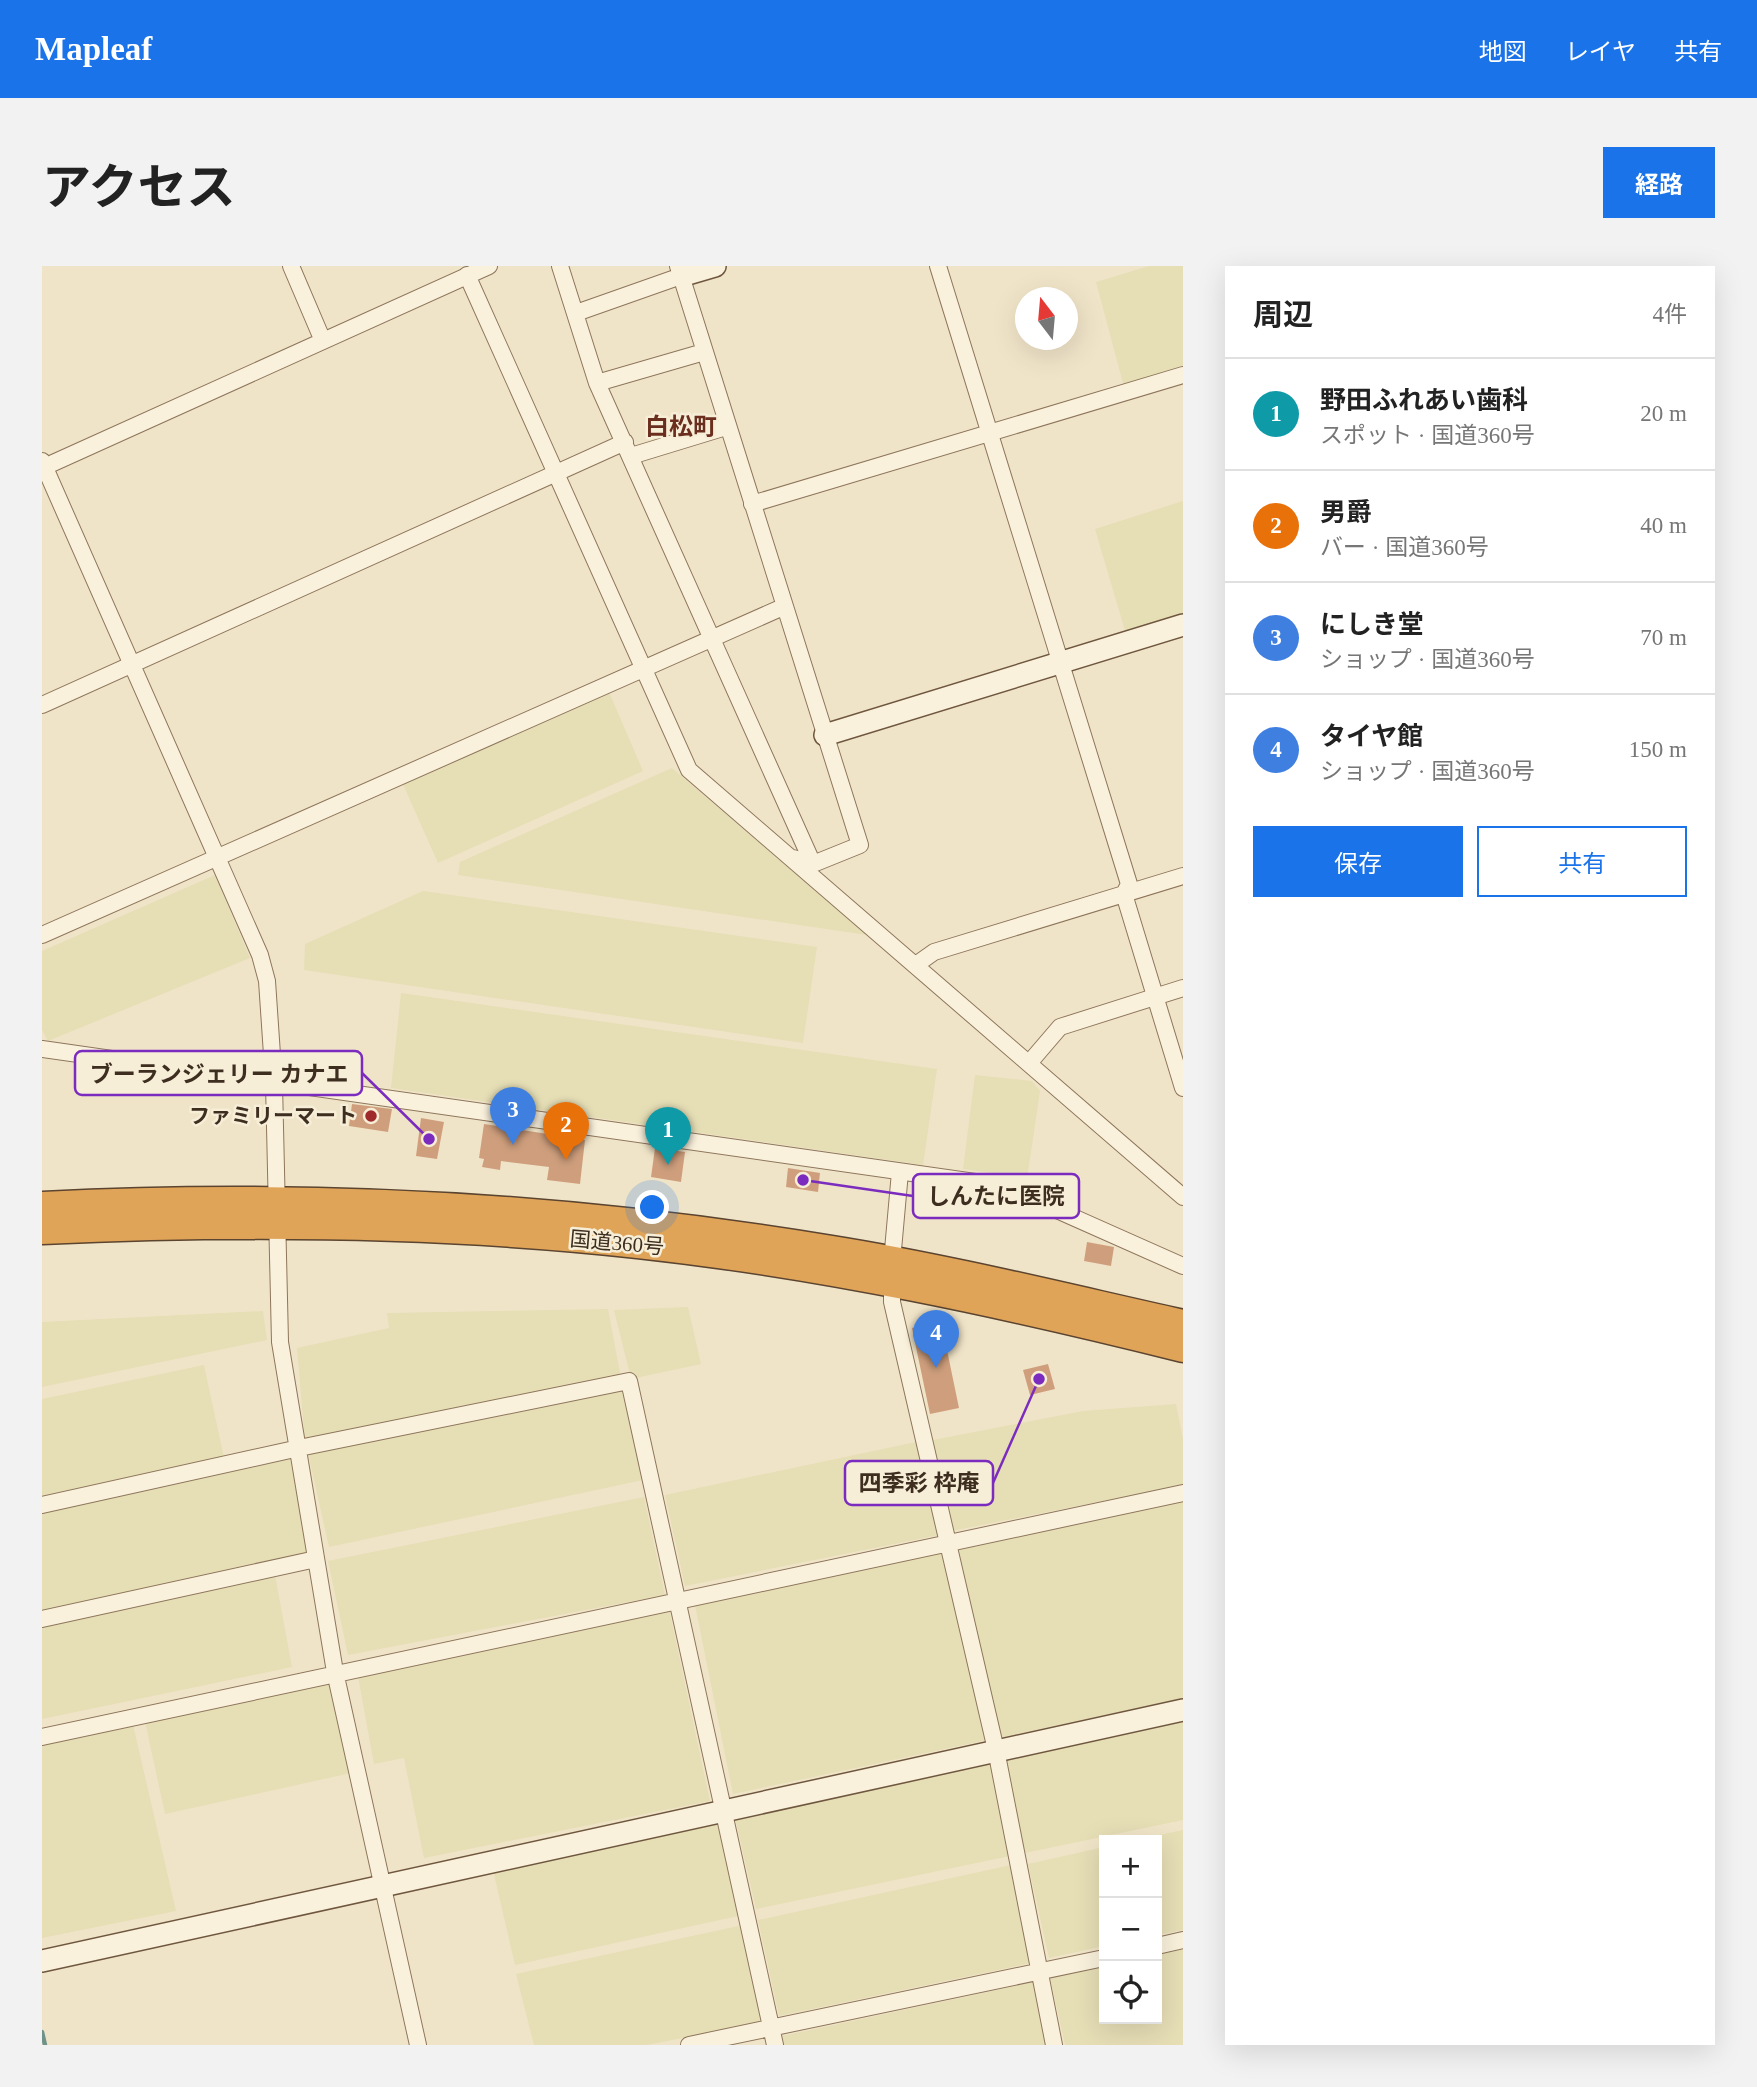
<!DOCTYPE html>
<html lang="ja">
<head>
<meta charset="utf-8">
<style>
  :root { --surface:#fff; --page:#f2f2f2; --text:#222; --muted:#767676; --line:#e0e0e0; --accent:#1a73e8 }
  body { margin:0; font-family:"Times New Roman","Noto Sans JP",serif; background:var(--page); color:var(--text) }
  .controls { position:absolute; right:21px; bottom:21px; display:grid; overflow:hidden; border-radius:0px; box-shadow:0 7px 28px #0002 }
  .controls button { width:63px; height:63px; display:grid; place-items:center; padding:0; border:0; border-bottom:2px solid var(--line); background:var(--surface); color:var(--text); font:35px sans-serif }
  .compass { position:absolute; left:973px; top:21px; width:63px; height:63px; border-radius:50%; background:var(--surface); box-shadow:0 7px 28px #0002; rotate:344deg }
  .you { position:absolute; left:611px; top:942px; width:24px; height:24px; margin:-18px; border:5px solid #fff; border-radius:50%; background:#1a73e8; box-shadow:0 0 0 10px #1a73e833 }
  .badge { display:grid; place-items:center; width:46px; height:46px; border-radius:50%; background:var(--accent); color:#fff; font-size:23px; font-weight:700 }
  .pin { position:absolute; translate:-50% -58px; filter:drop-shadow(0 2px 4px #0008) }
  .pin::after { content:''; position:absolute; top:37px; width:24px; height:21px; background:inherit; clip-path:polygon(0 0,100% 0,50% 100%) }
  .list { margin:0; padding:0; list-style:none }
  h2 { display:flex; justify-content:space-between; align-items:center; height:91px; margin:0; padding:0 28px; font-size:30px }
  h2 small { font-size:23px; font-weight:400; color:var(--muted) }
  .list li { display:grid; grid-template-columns:46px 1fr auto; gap:21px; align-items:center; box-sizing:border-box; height:112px; padding:0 28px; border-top:2px solid var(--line) }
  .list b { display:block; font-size:26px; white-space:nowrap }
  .list p { margin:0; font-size:23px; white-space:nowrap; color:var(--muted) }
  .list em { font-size:23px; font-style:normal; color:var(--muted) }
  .actions { display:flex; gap:14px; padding:21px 28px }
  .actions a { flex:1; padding:16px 0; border:2px solid var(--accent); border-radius:0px; text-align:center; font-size:24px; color:var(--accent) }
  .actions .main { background:var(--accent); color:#fff }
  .icon { flex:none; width:38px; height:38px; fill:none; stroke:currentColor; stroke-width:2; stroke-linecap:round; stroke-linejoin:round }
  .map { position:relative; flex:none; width:1141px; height:1779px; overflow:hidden; border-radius:0px }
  header { display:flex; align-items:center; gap:42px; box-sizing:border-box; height:98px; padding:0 35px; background:var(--accent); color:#fff }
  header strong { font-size:33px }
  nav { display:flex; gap:38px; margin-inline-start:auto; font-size:24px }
  .intro { display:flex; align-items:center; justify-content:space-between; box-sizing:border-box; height:168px; padding:0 42px }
  h1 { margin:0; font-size:49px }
  .button { padding:18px 32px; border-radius:0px; background:var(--accent); color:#fff; font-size:24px; font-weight:700 }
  main { display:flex; gap:42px; padding:0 42px }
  aside { flex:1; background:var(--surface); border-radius:0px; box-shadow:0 7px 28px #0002 }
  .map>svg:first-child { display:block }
</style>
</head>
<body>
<header>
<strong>Mapleaf</strong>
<nav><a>地図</a><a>レイヤ</a><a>共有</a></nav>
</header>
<div class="intro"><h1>アクセス</h1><a class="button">経路</a></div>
<main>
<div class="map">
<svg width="1141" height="1779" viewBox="0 0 1141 1779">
  <rect width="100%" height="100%" fill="#f0e4c8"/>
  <path fill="#e6deb5" d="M1107 0H1141V103L1082 121 1054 16Z
    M1141 235V350L1084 368 1053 263Z
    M567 426 601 505 396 597 360 516Z
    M630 502 825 669 416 609 418 596Z
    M173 609 208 692 6 775 0 764V685Z
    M381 625 775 681 761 777 262 704 263 678Z
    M359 727 895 803 881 899 349 822Z
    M933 809 990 815 998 825 984 920 956 908 921 903Z
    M646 1041 659 1098 589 1113 572 1044Z
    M566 1043 579 1112 263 1176 255 1082 347 1062 345 1047Z
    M221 1045 225 1074 0 1121V1056Z
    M162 1099 182 1192 0 1230V1133Z
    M579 1122 601 1214 287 1281 266 1187Z
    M1134 1138 1141 1173V1219L910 1265 891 1174 1041 1145Z
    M874 1176 897 1269 643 1320 623 1229Z
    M248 1193 268 1286 0 1344V1247Z
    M602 1231 623 1329 306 1389 286 1295Z
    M1141 1232V1432L956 1472 915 1282Z
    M900 1285 945 1474 691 1528 653 1339Z
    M233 1309 250 1401 0 1453V1359Z
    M627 1343 668 1535 382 1592 362 1492 332 1498 315 1405Z
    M290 1416 309 1507 123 1548 102 1451Z
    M90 1454 134 1645 0 1672V1474Z
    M1141 1455V1554L983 1587 963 1494Z
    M948 1497 968 1590 714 1643 693 1552Z
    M677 1557 696 1650 473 1699 451 1604Z
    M1141 1564V1664L1115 1669V1574H1094Z
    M1062 1581V1680L1007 1692 986 1598Z
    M969 1599 989 1697 737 1750 716 1654Z
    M701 1659 722 1756 605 1779H492L474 1708Z
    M1141 1681V1779H1023L1008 1711 1062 1699V1753H1115V1687Z
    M992 1716 1005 1779H742L740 1770Z"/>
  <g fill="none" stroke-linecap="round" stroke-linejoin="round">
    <path stroke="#6f938a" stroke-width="4.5" d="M0 1766 3 1779"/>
  </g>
  <path fill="#cf9f7d" d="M310 838 350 843 346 866 307 860Z
    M379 852 402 856 395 893 374 890Z
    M442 858 543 874 538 918 505 914 507 901 459 895 458 904 440 901 442 893 437 892Z
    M613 882 643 886 639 916 609 911Z
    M746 902 778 907 776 926 744 921Z
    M1045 976 1072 981 1069 1000 1042 995Z
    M899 1055 917 1142 888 1148 870 1062Z
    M1006 1098 1013 1123 988 1129 981 1104Z"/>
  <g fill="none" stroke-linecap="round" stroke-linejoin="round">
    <defs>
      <path id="street" d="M249 0 281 75
        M518 0 555 117 771 598
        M636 0 818 579 771 598 751 592
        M896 0 1087 618 1082 628 1141 822
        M425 9 647 504 1141 931
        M534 47 639 10
        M555 117 662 86
        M589 190 684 161
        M0 195 218 689 225 715 232 818 238 1076 293 1406 376 1779
        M0 202 447 0
        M710 238 1141 109
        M0 439 583 176
        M0 669 741 341
        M875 698 892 686 1141 610
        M0 783 961 920 1141 1000
        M988 796 1018 761 1141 722
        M858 906 850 995V1036L954 1484 1012 1779
        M0 1239 257 1182 587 1115 733 1779
        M0 1353 274 1293
        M0 1471 1141 1227
        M1115 1680 1141 1674
        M647 1779 1062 1692"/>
      <path id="secondary" d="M639 10 673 0
        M783 469 1141 359
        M0 1695 1141 1444"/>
      <path id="highway" d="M0 940C264 926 529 941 790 984 908 1003 1024 1032 1141 1058
        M0 964C199 955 397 956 596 978 780 998 961 1037 1141 1082"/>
    </defs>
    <use href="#street" stroke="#8d765c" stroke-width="18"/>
    <use href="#secondary" stroke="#6f573f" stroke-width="24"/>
    <use href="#highway" stroke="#5b4430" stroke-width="31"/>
    <use href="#street" stroke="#faf1dc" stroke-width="16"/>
    <use href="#secondary" stroke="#faf1dc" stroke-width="21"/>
    <use href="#highway" stroke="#e0a458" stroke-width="28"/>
  </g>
  <circle fill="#9e2a2b" stroke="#f7eed8" stroke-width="2.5" cx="329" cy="850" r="7"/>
  <g text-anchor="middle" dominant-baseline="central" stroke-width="5" stroke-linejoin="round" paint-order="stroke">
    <g font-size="21" font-weight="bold" fill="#3d2e20" stroke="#f7eed8" text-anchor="end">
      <text x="315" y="850">ファミリーマート</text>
    </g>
    <g font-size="21" fill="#3d2e20" stroke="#f7eed8">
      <text transform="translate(575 977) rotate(5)">国道360号</text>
    </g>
    <g font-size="24" font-weight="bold" fill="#6b2e1e" stroke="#f7eed8">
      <text x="639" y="161">白松町</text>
    </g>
  </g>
  <path fill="none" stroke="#7b2cbf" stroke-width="2.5" d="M387 873L320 807M761 914L871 930M997 1113L951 1217"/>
  <g fill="#7b2cbf" stroke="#f7eed8" stroke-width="2.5">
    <circle cx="387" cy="873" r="7"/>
    <circle cx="761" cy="914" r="7"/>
    <circle cx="997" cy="1113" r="7"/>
  </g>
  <g fill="#f7eed8" stroke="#7b2cbf" stroke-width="2.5">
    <rect x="33" y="785" width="287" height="44" rx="7"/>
    <rect x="871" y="908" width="166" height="44" rx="7"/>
    <rect x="803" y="1195" width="148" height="44" rx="7"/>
  </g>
  <g font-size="23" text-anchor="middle" font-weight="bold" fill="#3d2e20">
    <text x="177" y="816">ブーランジェリー カナエ</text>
    <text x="954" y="938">しんたに医院</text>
    <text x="877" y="1225">四季彩 枠庵</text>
  </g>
</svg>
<div class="controls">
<button>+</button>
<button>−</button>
<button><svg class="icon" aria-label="locate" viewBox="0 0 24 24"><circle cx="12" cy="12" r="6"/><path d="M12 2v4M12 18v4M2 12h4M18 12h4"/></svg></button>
</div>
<svg class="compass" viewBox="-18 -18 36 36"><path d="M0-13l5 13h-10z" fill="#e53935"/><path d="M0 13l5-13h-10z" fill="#767676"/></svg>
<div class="you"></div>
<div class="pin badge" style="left:626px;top:899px;background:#0f9aa8">1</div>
<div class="pin badge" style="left:524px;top:894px;background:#e8710a">2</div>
<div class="pin badge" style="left:471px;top:879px;background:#3f7fe0">3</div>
<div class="pin badge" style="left:894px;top:1102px;background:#3f7fe0">4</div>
</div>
<aside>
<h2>周辺<small>4件</small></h2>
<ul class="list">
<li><span class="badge" style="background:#0f9aa8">1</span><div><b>野田ふれあい歯科</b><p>スポット · 国道360号</p></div><em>20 m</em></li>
<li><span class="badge" style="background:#e8710a">2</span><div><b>男爵</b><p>バー · 国道360号</p></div><em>40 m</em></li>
<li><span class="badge" style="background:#3f7fe0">3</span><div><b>にしき堂</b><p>ショップ · 国道360号</p></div><em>70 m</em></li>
<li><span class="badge" style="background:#3f7fe0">4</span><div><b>タイヤ館</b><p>ショップ · 国道360号</p></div><em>150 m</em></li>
</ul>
<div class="actions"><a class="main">保存</a><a>共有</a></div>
</aside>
</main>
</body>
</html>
